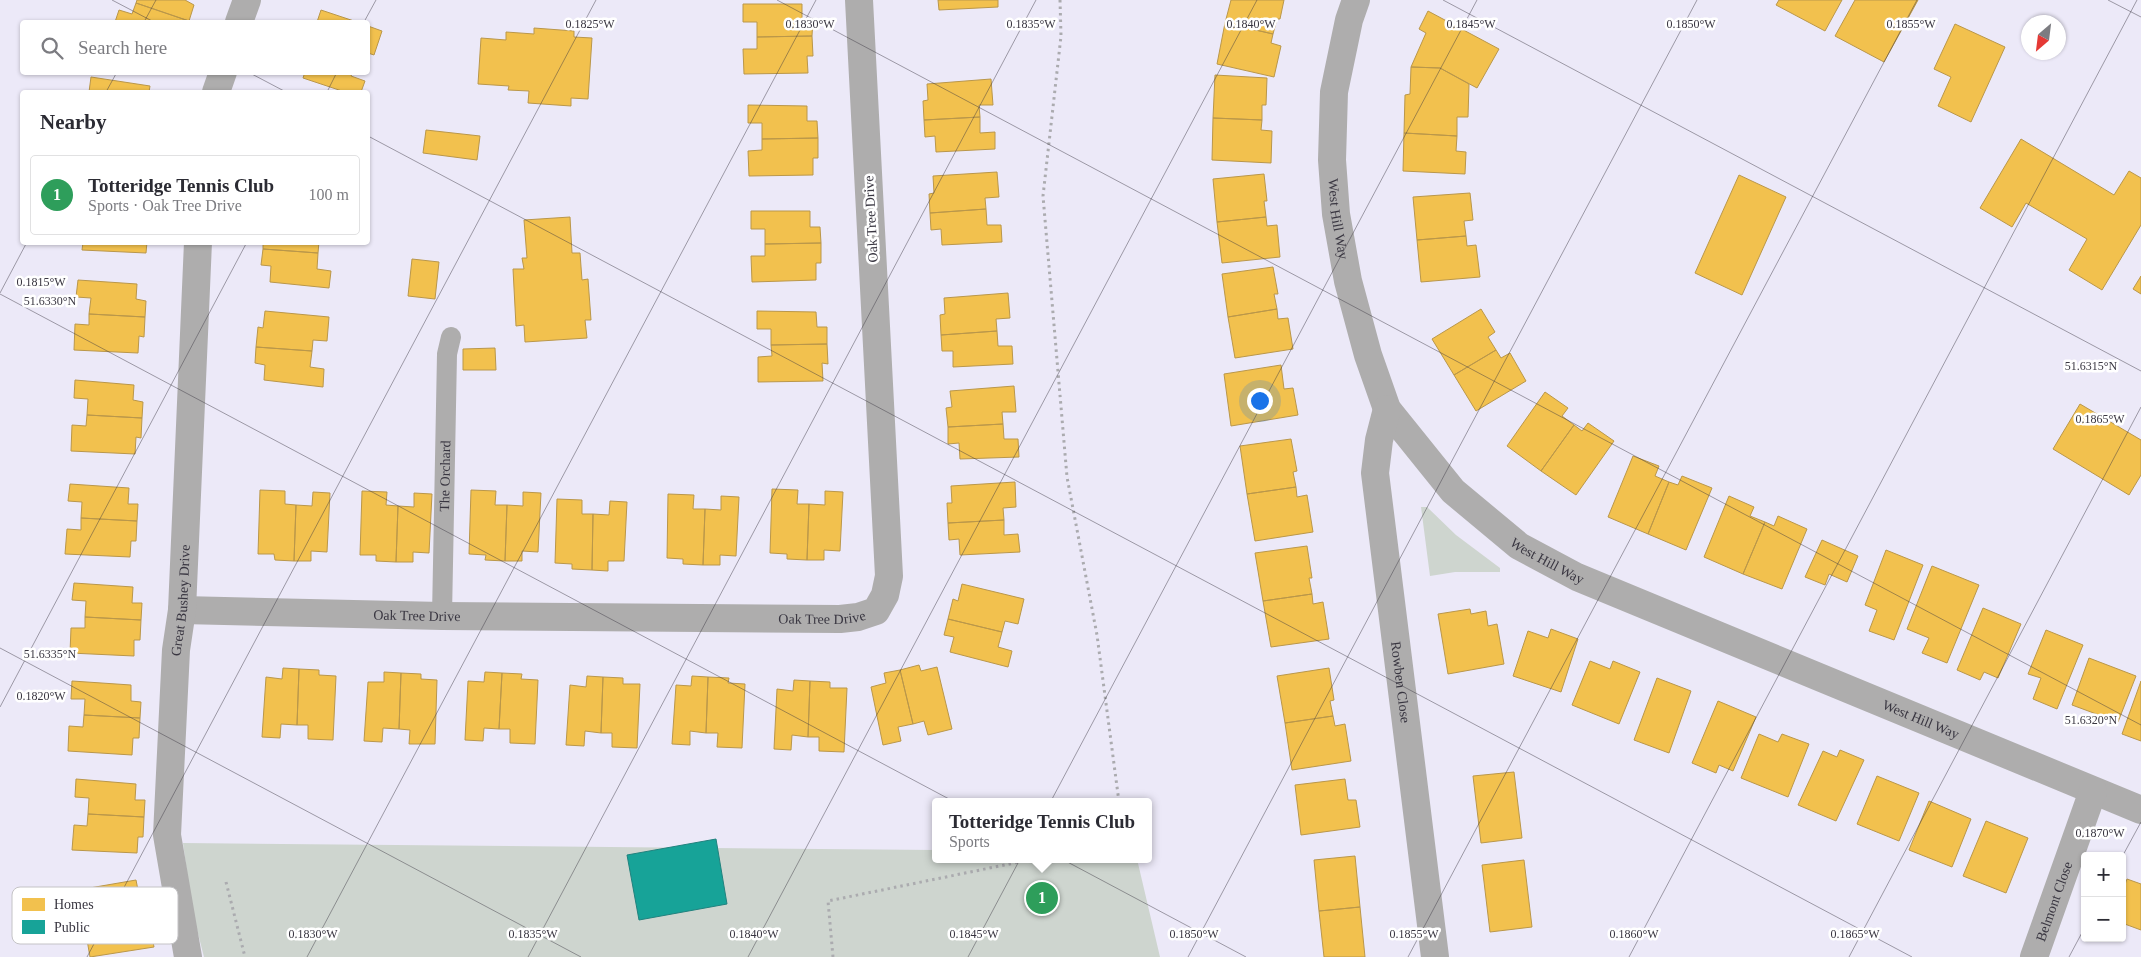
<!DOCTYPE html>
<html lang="en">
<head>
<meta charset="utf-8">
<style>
  :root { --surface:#fff; --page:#f7f7f7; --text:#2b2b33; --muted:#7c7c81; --line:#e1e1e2; --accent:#2563eb }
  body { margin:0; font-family:"Times New Roman",serif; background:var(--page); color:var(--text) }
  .controls { position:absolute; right:15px; bottom:15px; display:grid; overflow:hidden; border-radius:5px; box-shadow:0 1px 4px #0004 }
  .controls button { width:45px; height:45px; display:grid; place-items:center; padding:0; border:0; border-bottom:1px solid var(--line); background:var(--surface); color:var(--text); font:25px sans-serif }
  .compass { position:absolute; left:2021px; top:15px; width:45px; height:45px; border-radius:50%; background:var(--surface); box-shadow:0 1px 4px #0004; rotate:208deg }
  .you { position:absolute; left:1259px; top:400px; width:18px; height:18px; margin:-12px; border:4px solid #fff; border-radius:50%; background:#1a73e8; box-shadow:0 0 0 8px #1a73e833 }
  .badge { display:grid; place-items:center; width:32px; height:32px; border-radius:50%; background:var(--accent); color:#fff; font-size:16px; font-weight:700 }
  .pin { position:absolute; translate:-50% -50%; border:2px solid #fff; box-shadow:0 1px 5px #0006 }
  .popup { position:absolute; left:932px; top:798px; width:220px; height:65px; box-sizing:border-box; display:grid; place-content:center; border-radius:5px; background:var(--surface); filter:drop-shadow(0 1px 4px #0005); font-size:16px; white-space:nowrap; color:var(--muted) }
  .popup b { font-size:19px; color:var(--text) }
  .popup::after { content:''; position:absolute; left:50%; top:100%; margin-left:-10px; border:10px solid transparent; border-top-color:var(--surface) }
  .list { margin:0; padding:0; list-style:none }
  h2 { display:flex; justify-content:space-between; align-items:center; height:65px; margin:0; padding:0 20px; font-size:21px }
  h2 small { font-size:16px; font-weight:400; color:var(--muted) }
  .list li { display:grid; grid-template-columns:32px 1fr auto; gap:15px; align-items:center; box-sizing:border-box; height:80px; margin:0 10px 10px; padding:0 10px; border:1px solid var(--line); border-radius:5px }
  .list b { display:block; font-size:19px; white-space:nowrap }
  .list p { margin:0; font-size:16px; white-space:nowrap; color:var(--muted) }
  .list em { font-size:16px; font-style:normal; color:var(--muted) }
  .icon { flex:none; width:28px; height:28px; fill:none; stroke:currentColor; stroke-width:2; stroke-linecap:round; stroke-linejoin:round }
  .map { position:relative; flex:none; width:2141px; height:957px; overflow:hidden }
  .search { position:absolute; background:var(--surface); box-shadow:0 1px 4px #0004; left:20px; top:20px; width:350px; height:55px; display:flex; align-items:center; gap:12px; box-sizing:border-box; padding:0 18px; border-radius:5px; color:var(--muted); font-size:19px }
  .panel { position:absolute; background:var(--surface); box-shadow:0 1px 4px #0004; left:20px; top:90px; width:350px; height:155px; border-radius:5px }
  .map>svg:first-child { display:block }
</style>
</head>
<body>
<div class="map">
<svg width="2141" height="957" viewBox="0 0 2141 957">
  <rect width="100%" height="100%" fill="#ece9f8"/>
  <path fill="#ced5cf" d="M1421 507H1427L1456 535 1500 568V572H1455L1430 576Z
    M183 843 936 850V859H1137L1160 957H204L192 910Z"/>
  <path fill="#f2c14e" stroke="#ba974a" d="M137 0H185L194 5 189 21 136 3Z
    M938 0H998V7L939 10Z
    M1231 0H1284L1280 19H1277L1273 34 1225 23Z
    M1779 0H1842L1825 31 1776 5Z
    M1855 0H1918L1884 62 1835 36Z
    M136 3 189 21V22H115L119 10 132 14Z
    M743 4H802V20L813 19 812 36 757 37V22H743Z
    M321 10 357 22H317Z
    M1428 11 1499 49 1477 88 1440 68 1411 67 1426 33 1419 29Z
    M1225 23 1273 34 1271 43 1281 46 1274 77 1217 64Z
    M1955 24 2005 47 1971 122 1938 106 1951 77 1934 69Z
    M368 26 382 31 374 55 368 53Z
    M534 28 574 31V37L592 38 588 99 571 98V106L528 103 529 91 508 90 509 86 478 84 481 38 506 40V32L534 34Z
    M812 36 813 56H807L808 73 744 74 743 49H757V37Z
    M1411 67 1440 68 1469 84 1468 117H1457V136L1404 133 1405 95 1410 94Z
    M305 72H353L351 76 365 81 361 92H345L303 78Z
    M1215 75 1267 78 1266 105H1262V120L1213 118Z
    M91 77 150 86 149 92H89Z
    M991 79 993 105H979L980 117 924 120 923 101 928 100 927 84Z
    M748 105 807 106V121H817L818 138 762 139V123H748Z
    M980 117V133L995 132V149L936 152 935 136 925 137 924 120Z
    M1213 118 1262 120 1261 130 1272 131 1271 163 1212 160Z
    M426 130 480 136 477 160 423 153Z
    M1404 133 1457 136 1456 151 1466 152 1465 174 1403 171Z
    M818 138V158H813V175L749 176 748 151 762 150V139Z
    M2021 139 2114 195 2129 171 2141 178V225L2102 290 2069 270 2087 239 2026 203 2012 227 1980 208Z
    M997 172 999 197 985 198 986 209 930 213 929 194 934 193 933 176Z
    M1264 174 1267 201H1264L1266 217 1217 222 1213 179Z
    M1739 175 1786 197 1742 295 1695 273Z
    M1470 193 1473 220 1464 221 1466 236 1417 240 1413 197Z
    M986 209 987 225H1001L1002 242 942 245 941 229 931 230 930 213Z
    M751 211H810V227H820L821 243 765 244V229H751Z
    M570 217 572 253H580L582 280 588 279 591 320H585L587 338 525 342 524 325 516 326 513 269H524L522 258H527L524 220Z
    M1266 217 1267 226 1277 225 1280 257 1222 263 1217 222Z
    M1466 236 1467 246 1476 245 1480 277 1421 282 1417 240Z
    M83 242H147L146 253 82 250Z
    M263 242H319L318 253 263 249Z
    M821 243V263H816V280L752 282 751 256H765V244Z
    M263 249 318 253 317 269 331 271 329 288 270 282 271 266 261 265Z
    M412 259 439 262 435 299 408 296Z
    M1273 267 1278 294H1274L1277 309 1228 317 1222 274Z
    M2141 276V294L2133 289Z
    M78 280 137 284 136 299 146 301 145 317 89 314 91 298 76 297Z
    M1008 293 1010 318 996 319 997 331 941 335 940 315 945 314 944 298Z
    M1277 309 1278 319 1288 318 1293 349 1235 358 1228 317Z
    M1481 309 1495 332 1488 337 1496 350 1454 375 1432 339Z
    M265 311 329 317 327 341 313 340 312 351 256 347 258 327 263 328Z
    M757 311 816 312 817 327H827V344L771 345V329H757Z
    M89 314 145 317 144 337 139 336 138 353 74 350 75 324 89 325Z
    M997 331 998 346H1012L1013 364 953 367V351H942L941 335Z
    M827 344 828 364 822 363 823 381 758 382V357L772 356 771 345Z
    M256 347 312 351 310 367 324 369 323 387 264 380 265 365 255 363Z
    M495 348 496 370H463V349Z
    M1496 350 1501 358 1510 353 1526 381 1476 411 1454 375Z
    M1281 365 1284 389 1293 388 1298 415 1231 426 1224 374Z
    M75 380 134 385 133 400 143 402 142 418 87 415 88 399 74 398Z
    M1014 386 1016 412H1002L1003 424 948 427 946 408 952 407 950 391Z
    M1545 392 1568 408 1562 416 1574 425 1541 471 1507 446Z
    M2080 404 2141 440V475L2129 495 2053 449Z
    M87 415 142 418 141 438 136 437 135 454 71 451 72 425 86 426Z
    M1588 423 1614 441 1576 495 1541 471 1574 425 1582 431Z
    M1003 424 1004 439H1018L1019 457 960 459 959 443 948 444V427Z
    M1291 439 1297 471 1293 472 1296 487 1247 494 1240 446Z
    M1633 456 1659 466 1655 476 1669 482 1648 534 1608 517Z
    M1682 476 1712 488 1686 550 1648 534 1669 482 1678 485Z
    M1015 482 1016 507 1003 508 1004 520 948 523 947 503H952L951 486Z
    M70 484 129 488 128 504H138L137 521 81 518 82 502 68 501Z
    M1296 487 1297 497 1307 495 1313 532 1255 541 1247 494Z
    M772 489 798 490 797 504H809L807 560 787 559V554L770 553Z
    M260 490 285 491V504L296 505 294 561 275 560 274 554H258Z
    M471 490 496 491 495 505H507L505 561 485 560 486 555 469 554Z
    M362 491 387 492 386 505 398 506 396 562 376 561V555H360Z
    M825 491 843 492 840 551 824 550V560H807L809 504 825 505Z
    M313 492 330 493 327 552 311 551V561H294L296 505 312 506Z
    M523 492 541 493 538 552 522 551V561H505L507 505 523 506Z
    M414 493 432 494 429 553 413 552V562H396L398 506 414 507Z
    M668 494 694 495 693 509H705L703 565 683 564V559L667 558Z
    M721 496 739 497 736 556 720 555V565H703L705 509 721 510Z
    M1729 496 1754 507 1750 516 1765 522 1743 574 1704 557Z
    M557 499 582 500V514H593L592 570 572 569V564L555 563Z
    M610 501 627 502 624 561H608V571L592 570 593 514 609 515Z
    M1778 516 1807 529 1782 589 1743 574 1765 522 1774 526Z
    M81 518 137 521 136 541H131L130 557 65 554 67 529 81 530Z
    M1004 520V535L1018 534 1020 552 960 555 959 539 949 540 948 523Z
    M1822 540 1858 556 1847 582 1829 574 1825 585 1805 577Z
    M1307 546 1312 578H1309L1312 594 1263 601 1255 553Z
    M1886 550 1923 565 1894 640 1869 631 1877 610 1865 605Z
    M1932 566 1979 585 1947 663 1922 653 1929 638 1907 629Z
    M74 583 133 587 132 603H142L141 620 85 617 86 601 72 600Z
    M962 584 1024 599 1018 624 1005 621 1002 632 948 619 953 599 958 601Z
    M1312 594 1313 604 1323 602 1329 639 1271 647 1263 601Z
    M1983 608 2021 624 1998 678 1984 672 1980 680 1957 670Z
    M1470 609 1471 614 1486 611 1488 626 1497 624 1504 664 1448 674 1438 614Z
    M85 617 141 620 140 640H134V656L70 653 71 628H85Z
    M948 619 1002 632 998 647 1012 651 1008 667 950 652 954 637 944 635Z
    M1551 629 1578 639 1561 692 1513 676 1528 631 1548 638Z
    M2046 630 2083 645 2057 709 2033 699 2041 678 2028 674Z
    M2089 658 2136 676 2118 722 2072 705Z
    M1590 661 1610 669 1613 661 1640 672 1619 724 1572 705Z
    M919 665 921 671 937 667 952 729 928 735 924 721 913 724 900 670Z
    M283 668 299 669 297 725 281 724 280 738 262 737 266 677 282 679Z
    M1329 668 1334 700 1330 701 1333 716 1285 723 1277 676Z
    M299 669 319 670V675L336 676 333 740 308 739V725H297Z
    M900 670 913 724 898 727 901 741 883 745 871 687 886 683 884 673Z
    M384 672 401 673 399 729 383 728 382 742 364 741 368 682H384Z
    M485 672 502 673 499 729 484 728 483 741 465 740 468 681 484 682Z
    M401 673 421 674V679L437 680 435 744H409L410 730 399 729Z
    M502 673 522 674 521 679 538 680 535 744 510 743V729H499Z
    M587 676 603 677 601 733 585 731 584 746 566 745 570 685 586 687Z
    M692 676 708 677 706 733 690 731V745L672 744 676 685 691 686Z
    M603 677 623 678V684H640L637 748 612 747V733H601Z
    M708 677 729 678 728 683 745 684 742 748 717 747 718 733H706Z
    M1657 678 1691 691 1669 753 1634 740Z
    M794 680 810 681 808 737 792 735 791 750 774 749 777 689 793 691Z
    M72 681 131 685V701L141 702 140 718 84 715 85 699H71Z
    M810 681 830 682V688H847L844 752 819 751V737H808Z
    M2141 681V741L2122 734Z
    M1718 701 1756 717 1733 771 1719 765 1716 773 1692 763Z
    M84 715 140 718 139 738H133L132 755 68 751 69 726 83 727Z
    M1333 716 1335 726 1345 724 1351 761 1292 770 1285 723Z
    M1759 734 1778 742 1782 734 1809 744 1788 797 1741 778Z
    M1840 750 1864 760 1836 821 1798 805 1823 751 1837 757Z
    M1514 772 1522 838 1481 843 1473 776Z
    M1877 776 1919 793 1899 841 1857 824Z
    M76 779 136 784 135 800H145L144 817 88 814 89 798 75 797Z
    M1345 779 1348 800H1356L1360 827 1301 835 1295 785Z
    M1929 801 1971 819 1952 867 1909 850Z
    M88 814 144 817 143 837H138L137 853 72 850 74 825 87 826Z
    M1986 821 2028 838 2006 893 1963 876Z
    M1355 856 1360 907 1319 911 1314 860Z
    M1524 860 1532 927 1490 932 1482 865Z
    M2127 879 2141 884V930L2122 923V893Z
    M136 880 139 895 149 894 152 910 97 921 95 905 80 908 78 890Z
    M1360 907 1365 957H1324L1319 911Z
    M152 910 156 930 151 931 154 947 90 957 86 934 99 932 97 921Z"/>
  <path fill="#17a398" stroke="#21827e" d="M716 839 727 904 639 920 627 855Z"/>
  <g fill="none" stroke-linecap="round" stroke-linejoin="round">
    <path stroke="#ababaf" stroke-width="3" stroke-dasharray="2.5 4" stroke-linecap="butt" d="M1060 0 1061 36 1043 196 1067 477 1097 635 1119 802
      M226 882 245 957
      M833 957 828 901 1034 859"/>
    <path stroke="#aeadad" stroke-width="20" id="s1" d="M442 616 447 354 451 337"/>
    <g stroke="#aeadad" stroke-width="28">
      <path id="s2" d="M1356 0 1349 20 1334 92 1332 160 1336 214 1348 281 1368 355 1387 409 1453 491 1519 546 1577 577 2141 810"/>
      <path d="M239 22 247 0"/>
      <path d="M216 92 223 72"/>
      <path id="s3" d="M1387 409 1379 440 1375 473 1435 957"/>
      <path id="s4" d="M182 610 442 616 840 619 858 617 876 611 885 595 889 576 859 0"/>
      <path id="s5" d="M188 957 167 835 176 650 182 610 198 242"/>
      <path id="s6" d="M2034 957 2093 791"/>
    </g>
  </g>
  <path fill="none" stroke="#393641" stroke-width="1" stroke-opacity="0.45" d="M112 0 154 22M777 0 2141 725M1443 0 2141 371M2108 0 2141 17M144 22 156 0M364 22 376 0M248 72 286 92M106 92 117 72M327 92 337 72M368 136 1912 957M0 293 27 242M0 294 1246 957M0 648 581 957M0 707 247 242M2122 857 2141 822M87 957 596 0M307 957 816 0M528 957 1036 0M748 957 1257 0M968 957 1477 0M1188 957 1697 0M1408 957 1917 0M1629 957 2137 0M1849 957 2141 407M2069 957 2085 927"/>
  <g text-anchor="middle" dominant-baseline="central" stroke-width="5" stroke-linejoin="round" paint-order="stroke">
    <g font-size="14" fill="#393641" stroke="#fff">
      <text transform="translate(871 219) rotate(-93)">Oak Tree Drive</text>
      <text stroke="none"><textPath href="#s2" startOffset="222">West Hill Way</textPath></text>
      <text stroke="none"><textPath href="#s1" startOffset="140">The Orchard</textPath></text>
      <text stroke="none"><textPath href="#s2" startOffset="642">West Hill Way</textPath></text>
      <text stroke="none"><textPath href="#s5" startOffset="359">Great Bushey Drive</textPath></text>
      <text stroke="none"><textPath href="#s4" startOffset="235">Oak Tree Drive</textPath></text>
      <text stroke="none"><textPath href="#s4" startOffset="640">Oak Tree Drive</textPath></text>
      <text stroke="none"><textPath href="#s3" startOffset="276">Rowben Close</textPath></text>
      <text stroke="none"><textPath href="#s2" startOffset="1048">West Hill Way</textPath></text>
      <text stroke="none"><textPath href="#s6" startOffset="59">Belmont Close</textPath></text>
    </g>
  </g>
  <rect x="12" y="887" width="166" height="57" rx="8" fill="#fff" stroke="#c4c3c6" stroke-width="1"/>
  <rect x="22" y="898" width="23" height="13" fill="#f2c14e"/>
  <rect x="22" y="920" width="23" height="14" fill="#17a398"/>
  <g font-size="14" fill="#393641">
    <text x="54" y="909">Homes</text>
    <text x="54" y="932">Public</text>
  </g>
  <g font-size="12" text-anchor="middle" fill="#393641" stroke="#fff" stroke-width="5" stroke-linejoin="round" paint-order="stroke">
    <text x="590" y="28">0.1825°W</text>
    <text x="810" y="28">0.1830°W</text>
    <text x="1031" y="28">0.1835°W</text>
    <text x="1251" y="28">0.1840°W</text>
    <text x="1471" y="28">0.1845°W</text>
    <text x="1691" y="28">0.1850°W</text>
    <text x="1911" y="28">0.1855°W</text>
    <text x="41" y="286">0.1815°W</text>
    <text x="50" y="305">51.6330°N</text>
    <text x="2091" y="370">51.6315°N</text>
    <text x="2100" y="423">0.1865°W</text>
    <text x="50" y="658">51.6335°N</text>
    <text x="41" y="700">0.1820°W</text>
    <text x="2091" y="724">51.6320°N</text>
    <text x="2100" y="837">0.1870°W</text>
    <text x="313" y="938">0.1830°W</text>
    <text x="533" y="938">0.1835°W</text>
    <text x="754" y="938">0.1840°W</text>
    <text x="974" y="938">0.1845°W</text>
    <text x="1194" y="938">0.1850°W</text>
    <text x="1414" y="938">0.1855°W</text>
    <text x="1634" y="938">0.1860°W</text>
    <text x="1855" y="938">0.1865°W</text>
  </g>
</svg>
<div class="controls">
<button>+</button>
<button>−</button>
</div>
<svg class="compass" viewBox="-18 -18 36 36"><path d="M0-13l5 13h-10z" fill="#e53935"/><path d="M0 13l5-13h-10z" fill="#7c7c81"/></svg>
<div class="you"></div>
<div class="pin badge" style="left:1042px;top:898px;background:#2e9e5b">1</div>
<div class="popup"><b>Totteridge Tennis Club</b>Sports</div>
<div class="search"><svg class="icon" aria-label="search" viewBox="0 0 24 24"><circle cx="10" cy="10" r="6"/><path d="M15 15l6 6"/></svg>Search here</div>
<section class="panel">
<h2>Nearby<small></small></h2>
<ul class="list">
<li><span class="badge" style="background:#2e9e5b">1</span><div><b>Totteridge Tennis Club</b><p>Sports · Oak Tree Drive</p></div><em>100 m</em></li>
</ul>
</section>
</div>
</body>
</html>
